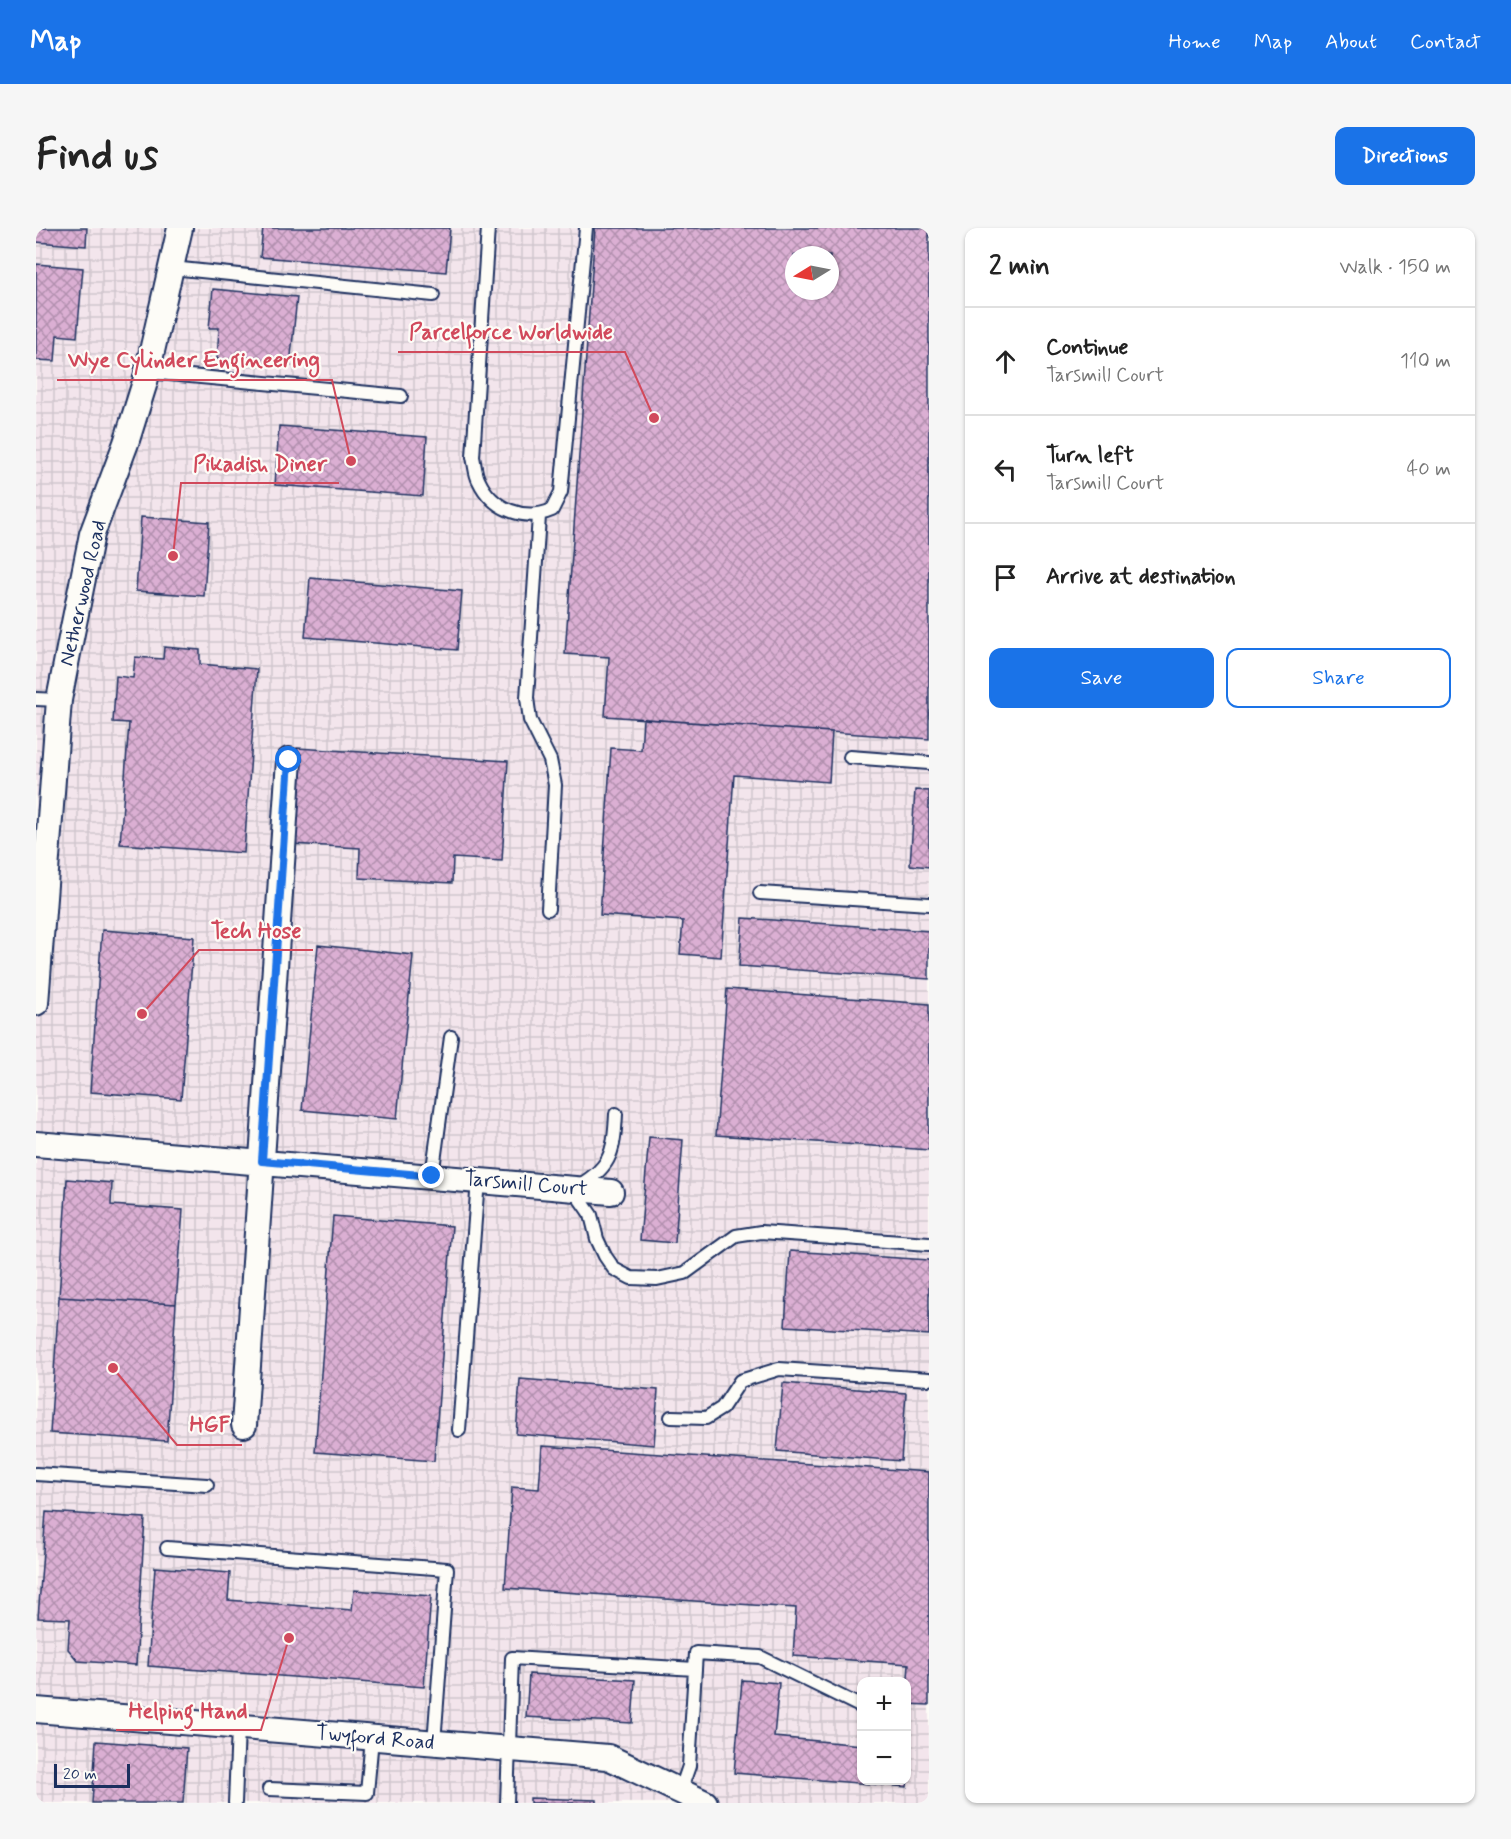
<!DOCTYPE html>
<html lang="en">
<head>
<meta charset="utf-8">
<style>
  :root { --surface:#fff; --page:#f6f6f6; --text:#222; --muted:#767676; --line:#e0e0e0; --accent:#1a73e8 }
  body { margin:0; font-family:Mynerve,sans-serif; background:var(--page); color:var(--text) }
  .controls { position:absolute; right:18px; bottom:18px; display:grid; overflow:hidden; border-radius:12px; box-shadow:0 2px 4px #0004 }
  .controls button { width:54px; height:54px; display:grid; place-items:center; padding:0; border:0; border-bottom:2px solid var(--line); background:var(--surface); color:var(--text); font:30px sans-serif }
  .compass { position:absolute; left:749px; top:18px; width:54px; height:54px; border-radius:50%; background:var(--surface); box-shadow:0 2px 4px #0004; rotate:260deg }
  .scale { position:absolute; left:18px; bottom:15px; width:76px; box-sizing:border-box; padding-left:6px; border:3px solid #1b2f5e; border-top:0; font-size:16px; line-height:21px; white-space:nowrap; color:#1b2f5e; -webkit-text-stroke:4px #fdfcf7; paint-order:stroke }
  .stop { position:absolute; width:18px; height:18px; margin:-14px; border:4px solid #1a73e8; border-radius:50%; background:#fff }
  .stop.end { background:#1a73e8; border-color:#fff; box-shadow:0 2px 6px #0008 }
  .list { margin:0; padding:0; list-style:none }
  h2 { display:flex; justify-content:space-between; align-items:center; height:78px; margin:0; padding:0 24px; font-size:26px }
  h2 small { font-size:20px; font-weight:400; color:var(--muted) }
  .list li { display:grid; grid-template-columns:39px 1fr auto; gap:18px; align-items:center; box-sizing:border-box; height:108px; padding:0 24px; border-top:2px solid var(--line) }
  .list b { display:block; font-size:22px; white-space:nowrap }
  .list p { margin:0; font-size:20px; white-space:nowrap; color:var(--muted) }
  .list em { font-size:20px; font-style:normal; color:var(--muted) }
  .actions { display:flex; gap:12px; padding:18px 24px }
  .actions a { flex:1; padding:14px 0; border:2px solid var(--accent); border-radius:12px; text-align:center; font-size:21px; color:var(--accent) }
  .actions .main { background:var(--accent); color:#fff }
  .icon { flex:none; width:33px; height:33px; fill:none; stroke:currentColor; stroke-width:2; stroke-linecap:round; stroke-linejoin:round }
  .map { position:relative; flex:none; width:893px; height:1575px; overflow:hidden; border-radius:12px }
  header { display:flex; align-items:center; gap:36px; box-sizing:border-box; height:84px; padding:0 30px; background:var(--accent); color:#fff }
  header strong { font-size:28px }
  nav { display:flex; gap:33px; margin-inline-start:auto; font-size:21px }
  .intro { display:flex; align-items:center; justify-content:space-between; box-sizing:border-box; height:144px; padding:0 36px }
  h1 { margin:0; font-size:42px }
  .button { padding:15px 27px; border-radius:12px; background:var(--accent); color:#fff; font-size:21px; font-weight:700 }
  main { display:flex; gap:36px; padding:0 36px }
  aside { flex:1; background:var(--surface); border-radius:12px; box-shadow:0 2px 4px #0004 }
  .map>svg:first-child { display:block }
</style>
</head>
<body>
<header>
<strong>Map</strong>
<nav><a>Home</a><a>Map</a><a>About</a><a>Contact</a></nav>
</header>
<div class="intro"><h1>Find us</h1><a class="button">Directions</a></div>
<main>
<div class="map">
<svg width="893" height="1575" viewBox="0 0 893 1575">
  <defs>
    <pattern id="industrial-grid" width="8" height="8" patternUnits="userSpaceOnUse" patternTransform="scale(1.5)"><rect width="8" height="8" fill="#f3e5ec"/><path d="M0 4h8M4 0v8" fill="none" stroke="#d0c5cd"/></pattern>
    <pattern id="building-cross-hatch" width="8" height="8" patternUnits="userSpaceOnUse" patternTransform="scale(1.5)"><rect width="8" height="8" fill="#dbafd3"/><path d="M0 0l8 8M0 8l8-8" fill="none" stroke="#b18fae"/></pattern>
  </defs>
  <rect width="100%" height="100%" fill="#fdfcf7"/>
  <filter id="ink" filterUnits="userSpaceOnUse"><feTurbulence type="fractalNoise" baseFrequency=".0167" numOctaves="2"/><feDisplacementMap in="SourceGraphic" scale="12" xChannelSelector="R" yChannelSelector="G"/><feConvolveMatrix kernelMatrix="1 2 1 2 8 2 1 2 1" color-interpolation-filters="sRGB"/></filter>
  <g filter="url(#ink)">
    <path fill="url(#industrial-grid)" fill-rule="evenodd" d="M0 0H893V1575H0ZM758 27H794V63H758ZM826 1454H870V1552H826Z"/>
    <path fill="url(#building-cross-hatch)" stroke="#1b2f5e" stroke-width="1.5" fill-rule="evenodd" d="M0 0H51L50 18 0 14Z
      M227 0H414L410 44 224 29Z
      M559 0H893V511L569 488 573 429 529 426ZM758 27H794V63H758Z
      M0 36 47 40 41 109 21 107 19 133 0 132Z
      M177 61 261 69 254 138 181 131 183 100H173Z
      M243 198 391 209 387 268 239 257Z
      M105 289 173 294 168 368 100 363Z
      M274 350 426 363 421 422 269 409Z
      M128 419 164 422V436L221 441 208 625 84 616 93 495 77 494 80 448 97 450 99 429 127 431Z
      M607 491 796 504 793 554 698 547 685 729 644 726 647 693 564 687 575 520 605 522Z
      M261 520 472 533 466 633 417 630 416 655 323 650 324 620 255 616Z
      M879 562 893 563V639L874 637Z
      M707 690 893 703V751L703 738Z
      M66 702 158 709 145 871 54 864Z
      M282 717 377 727 361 891 266 882Z
      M691 761 893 776V922L680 907Z
      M613 909 647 912 639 1015 604 1012Z
      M31 951 76 955 75 977 147 982 140 1076 23 1069Z
      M297 988 416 998 398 1233 279 1224Z
      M754 1023 893 1032V1107L749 1098Z
      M23 1069 140 1076 131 1213 14 1205Z
      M484 1151 622 1162 618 1217 480 1206Z
      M747 1155 870 1165 865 1233 741 1223Z
      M506 1218 893 1244V1477L870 1476 873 1436 757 1428 760 1380 469 1360 476 1259 503 1261Z
      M10 1284 109 1290 100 1437 42 1433 32 1421 34 1391 2 1390Z
      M119 1339 194 1345 192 1372 316 1382 318 1362 395 1368 388 1459 112 1438Z
      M493 1446 599 1452 596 1495 490 1489Z
      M706 1452 743 1455 738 1509 826 1517V1552H870V1521H875L871 1559 698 1545Z
      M60 1513 151 1520 147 1575H56Z
      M494 1570 561 1572V1575H494Z"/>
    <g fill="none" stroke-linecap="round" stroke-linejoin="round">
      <defs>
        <path id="service" d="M452 0 437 229C439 237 439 246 443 253 456 281 488 294 516 282L525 264 550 0
          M136 40 397 67
          M112 144 365 168
          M503 288 491 470 494 492 514 532 519 557 512 681
          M0 471 23 472
          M814 529 893 535
          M724 665 893 676
          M580 886C578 927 574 941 537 961L555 987 561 1011 569 1028 578 1041 595 1050 621 1051 649 1045 700 1008 725 1004 893 1016
          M396 948 415 809
          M635 1189 670 1190 686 1180 704 1153 743 1141 893 1151
          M423 1202 442 952
          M0 1246 171 1257
          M131 1320 411 1341 398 1515
          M233 1561 331 1565 336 1510
          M644 1564 653 1538 660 1425 724 1429 826 1479
          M199 1575 202 1499
          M471 1575 476 1430 659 1441"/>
        <path id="minor" d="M0 775 23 472 35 410 56 306 90 215 109 154 144 0
          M0 916 575 964
          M208 1197 253 532
          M0 1482 572 1529 669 1575"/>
      </defs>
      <use href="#service" stroke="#1b2f5e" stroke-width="16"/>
      <use href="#minor" stroke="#1b2f5e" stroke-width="28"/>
      <use href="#service" stroke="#fdfcf7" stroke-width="12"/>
      <use href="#minor" stroke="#fdfcf7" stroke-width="24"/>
    </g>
  </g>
  <g fill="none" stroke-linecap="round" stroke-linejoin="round" filter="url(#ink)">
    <path stroke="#1a73e8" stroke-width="8" d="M253 532 226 933 396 948"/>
  </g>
  <g text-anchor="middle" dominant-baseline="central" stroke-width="4.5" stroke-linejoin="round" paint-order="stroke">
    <g font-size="21" fill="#1b2f5e" stroke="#fdfcf7">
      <text transform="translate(47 365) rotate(-77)">Netherwood Road</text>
      <text transform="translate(490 956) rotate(5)">Tarsmill Court</text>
      <text transform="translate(339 1510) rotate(5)">Twyford Road</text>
    </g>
  </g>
  <path fill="none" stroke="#d1495b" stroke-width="2" d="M618 190L589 124H362M315 233L296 152H21M137 328L145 255H303M106 786L163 722H277M77 1140L141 1217H206M253 1410L225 1502H80"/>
  <g fill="#d1495b" stroke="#fdfcf7" stroke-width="2">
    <circle cx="618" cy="190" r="6"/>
    <circle cx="315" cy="233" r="6"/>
    <circle cx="137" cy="328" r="6"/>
    <circle cx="106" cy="786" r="6"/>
    <circle cx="77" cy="1140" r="6"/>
    <circle cx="253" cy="1410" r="6"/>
  </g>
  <g font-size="22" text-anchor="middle" font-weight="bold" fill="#d1495b" stroke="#fdfcf7" stroke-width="4.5" stroke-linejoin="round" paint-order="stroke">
    <text x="475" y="111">Parcelforce Worldwide</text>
    <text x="158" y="139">Wye Cylinder Engineering</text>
    <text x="224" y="243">Pikadish Diner</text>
    <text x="220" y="710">Tech Hose</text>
    <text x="174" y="1204">HGF</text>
    <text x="152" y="1490">Helping Hand</text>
  </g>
</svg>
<div class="controls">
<button>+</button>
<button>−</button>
</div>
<svg class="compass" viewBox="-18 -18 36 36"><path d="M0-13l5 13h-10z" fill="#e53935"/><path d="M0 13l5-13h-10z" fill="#767676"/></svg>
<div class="scale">20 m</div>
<div class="stop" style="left:253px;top:532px"></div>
<div class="stop end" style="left:396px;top:948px"></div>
</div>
<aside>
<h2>2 min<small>Walk · 150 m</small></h2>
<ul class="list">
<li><svg class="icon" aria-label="ahead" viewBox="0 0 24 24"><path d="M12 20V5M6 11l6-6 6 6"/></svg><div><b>Continue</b><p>Tarsmill Court</p></div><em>110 m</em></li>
<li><svg class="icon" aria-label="left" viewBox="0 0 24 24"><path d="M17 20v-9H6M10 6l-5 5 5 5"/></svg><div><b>Turn left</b><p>Tarsmill Court</p></div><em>40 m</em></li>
<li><svg class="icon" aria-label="arrive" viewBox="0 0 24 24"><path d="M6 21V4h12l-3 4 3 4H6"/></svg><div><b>Arrive at destination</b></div></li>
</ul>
<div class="actions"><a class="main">Save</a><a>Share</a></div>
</aside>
</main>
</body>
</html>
